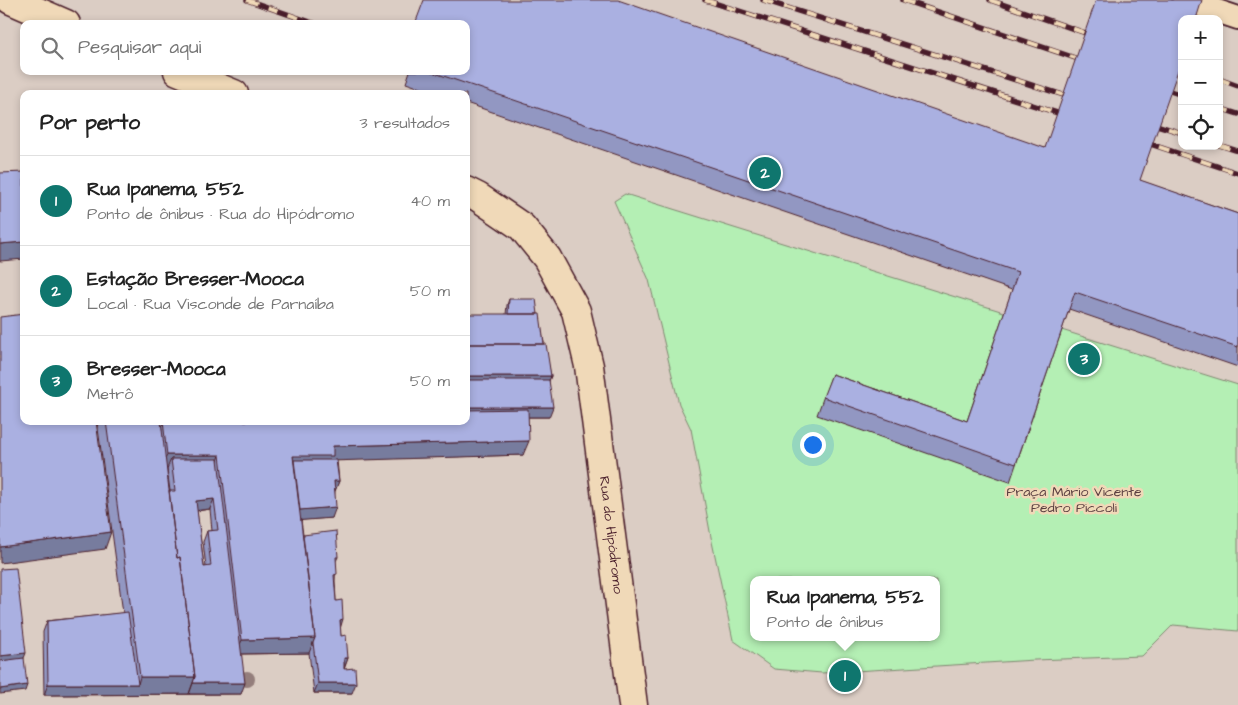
<!DOCTYPE html>
<html lang="pt">
<head>
<meta charset="utf-8">
<style>
  :root { --surface:#fff; --page:#f6f6f6; --text:#222; --muted:#767676; --line:#e0e0e0; --accent:#0f766e }
  body { margin:0; font-family:"Architects Daughter",sans-serif; background:var(--page); color:var(--text) }
  .controls { position:absolute; right:15px; top:15px; display:grid; overflow:hidden; border-radius:10px; box-shadow:0 2px 8px #0003 }
  .controls button { width:45px; height:45px; display:grid; place-items:center; padding:0; border:0; border-bottom:1px solid var(--line); background:var(--surface); color:var(--text); font:25px sans-serif }
  .you { position:absolute; left:812px; top:444px; width:18px; height:18px; margin:-12px; border:4px solid #fff; border-radius:50%; background:#1a73e8; box-shadow:0 0 0 8px #1a73e833 }
  .badge { display:grid; place-items:center; width:32px; height:32px; border-radius:50%; background:var(--accent); color:#fff; font-size:16px; font-weight:700 }
  .pin { position:absolute; translate:-50% -50%; border:2px solid #fff; box-shadow:0 1px 5px #0006 }
  .popup { position:absolute; left:750px; top:576px; width:190px; height:65px; box-sizing:border-box; display:grid; place-content:center; border-radius:10px; background:var(--surface); filter:drop-shadow(0 1px 4px #0005); font-size:16px; white-space:nowrap; color:var(--muted) }
  .popup b { font-size:19px; color:var(--text) }
  .popup::after { content:''; position:absolute; left:50%; top:100%; margin-left:-10px; border:10px solid transparent; border-top-color:var(--surface) }
  .list { margin:0; padding:0; list-style:none }
  h2 { display:flex; justify-content:space-between; align-items:center; height:65px; margin:0; padding:0 20px; font-size:21px }
  h2 small { font-size:16px; font-weight:400; color:var(--muted) }
  .list li { display:grid; grid-template-columns:32px 1fr auto; gap:15px; align-items:center; box-sizing:border-box; height:90px; padding:0 20px; border-top:1px solid var(--line) }
  .list b { display:block; font-size:19px; white-space:nowrap }
  .list p { margin:0; font-size:16px; white-space:nowrap; color:var(--muted) }
  .list em { font-size:16px; font-style:normal; color:var(--muted) }
  .icon { flex:none; width:28px; height:28px; fill:none; stroke:currentColor; stroke-width:2; stroke-linecap:round; stroke-linejoin:round }
  .map { position:relative; flex:none; width:1238px; height:705px; overflow:hidden }
  .search { position:absolute; background:var(--surface); box-shadow:0 2px 8px #0003; left:20px; top:20px; width:450px; height:55px; display:flex; align-items:center; gap:12px; box-sizing:border-box; padding:0 18px; border-radius:10px; color:var(--muted); font-size:19px }
  .panel { position:absolute; background:var(--surface); box-shadow:0 2px 8px #0003; left:20px; top:90px; width:450px; height:335px; border-radius:10px }
  .map>svg:first-child { display:block }
</style>
</head>
<body>
<div class="map">
<svg width="1238" height="705" viewBox="0 0 1238 705">
  <rect width="100%" height="100%" fill="#dbcdc4"/>
  <filter id="ink" filterUnits="userSpaceOnUse"><feTurbulence type="fractalNoise" baseFrequency=".02" numOctaves="2"/><feDisplacementMap in="SourceGraphic" scale="10" xChannelSelector="R" yChannelSelector="G"/><feConvolveMatrix kernelMatrix="1 2 1 2 8 2 1 2 1" color-interpolation-filters="sRGB"/></filter>
  <g filter="url(#ink)">
    <path fill="#b4efb4" stroke="#7f8770" fill-rule="evenodd" d="M625 194 1238 385V631L1173 625 1142 656 1035 660 822 673 774 669 733 640 711 537 691 429 679 404 649 280 614 201ZM754 580H936V637H754Z"/>
    <g fill="none" stroke-linecap="round" stroke-linejoin="round">
      <defs>
        <path id="service" d="M1184 0 1238 18"/>
        <path id="tertiary" d="M11 0 66 24
          M178 71 234 94
          M466 191 478 197 522 227 547 258 576 311 589 366 633 705"/>
      </defs>
      <use href="#service" stroke="#4a1f2b" stroke-width="26"/>
      <use href="#tertiary" stroke="#4a1f2b" stroke-width="31"/>
      <use href="#service" stroke="#f0d9b8" stroke-width="22"/>
      <use href="#tertiary" stroke="#f0d9b8" stroke-width="28"/>
      <defs>
        <path id="rail" d="M247 0 316 24
          M705 0 1070 117
          M763 0 1076 99
          M903 0 1090 63
          M990 0 1097 37
          M1219 79 1238 86
          M1158 87 1182 95
          M1219 108 1238 114
          M1147 122 1182 133
          M1138 140 1238 173
          M1219 145 1238 151"/>
      </defs>
      <use href="#rail" stroke="#4a1f2b" stroke-width="5.5"/>
      <use href="#rail" stroke="#f0d9b8" stroke-width="4" stroke-dasharray="11" stroke-linecap="butt"/>
    </g>
    <circle fill="#947e7b" cx="247" cy="679" r="8"/>
    <path fill="#9297c2" stroke="#4a1f2b" fill-rule="evenodd" d="M410 71H466L1045 148 1238 214V367L1069 309 1010 482 817 415 832 374 967 421 1012 290 466 103V94H438L406 83Z
      M509 299 538 314 551 376 549 380V417H528L523 455 337 460 339 481 335 491 332 518 301 520 303 535 338 557 336 561 335 581 336 601 341 636 348 658 344 669 352 693H314L309 653 241 654V694L44 695 43 632 47 621 123 613 97 421H466L506 314 507 305ZM167 469 170 491H169ZM210 509 212 531H207L203 542 206 567H204L197 511Z"/>
    <path fill="#777b9e" stroke="#4a1f2b" d="M24 242V259L0 261V244Z
      M466 376H551L545 391H466Z
      M466 407H553L549 417H466Z
      M529 441 523 455 331 461 293 470V456L333 446Z
      M167 455H220L215 470 171 459 167 469H161Z
      M334 481H339L335 491Z
      M214 499 210 509 193 511 196 501Z
      M336 507 332 518 294 521 298 510Z
      M111 532 105 549 0 563V547Z
      M343 619 340 629V620Z
      M315 638 309 653 236 654 242 640Z
      M26 653 22 663 0 666V656Z
      M344 658H348L344 669Z
      M140 677H195L189 694 44 695 48 684H138Z
      M193 683H245L241 694H189Z
      M318 683H356L352 693H314Z
      M27 685 25 691 0 694V689Z"/>
    <path fill="#aab0e1" stroke="#4a1f2b" fill-rule="evenodd" d="M424 0H618L1045 148 1096 0H1202L1196 19H1182V59L1140 180 1238 214V347L1075 292 1016 464 823 397 832 374 967 421 1018 272 429 71H466V24H415Z
      M24 172V242L0 244V173Z
      M509 299H536L538 314H508Z
      M24 314V421H96L111 532 0 547V317Z
      M466 314H540L544 344H466Z
      M466 344H546L551 376H466Z
      M466 380H549L553 407H466Z
      M528 409 529 441 333 446V456H293L315 638 242 640 220 455H167L163 421H466V410Z
      M106 421H161L177 558 180 557 195 677H140Z
      M171 459H218L245 683H193L195 677 180 557 177 558 169 491H175ZM214 499 218 530 207 531 211 566 204 567 196 501Z
      M294 460H336L339 481H334L336 507 300 510Z
      M336 531 338 557H336L337 574 334 575 336 601 342 600 343 619 340 620 341 636 346 635 348 658H344V669L355 668 356 683H318L313 643 315 638 303 535Z
      M16 568 26 653 0 656V569Z
      M128 612 138 684H48L47 621Z
      M24 658 27 685 0 689V661Z"/>
  </g>
  <g text-anchor="middle" dominant-baseline="central" stroke-width="5" stroke-linejoin="round" paint-order="stroke">
    <g font-size="14" fill="#5a3e40" stroke="#f0d9b8">
      <text x="1074" y="492">Praça Mário Vicente<tspan x="1074" dy="16">Pedro Piccoli</tspan></text>
    </g>
    <g font-size="14" fill="#4a1f2b" stroke="#f0d9b8">
      <text transform="translate(611 535) rotate(83)">Rua do Hipódromo</text>
    </g>
  </g>
</svg>
<div class="controls">
<button>+</button>
<button>−</button>
<button><svg class="icon" aria-label="locate" viewBox="0 0 24 24"><circle cx="12" cy="12" r="6"/><path d="M12 2v4M12 18v4M2 12h4M18 12h4"/></svg></button>
</div>
<div class="you"></div>
<div class="pin badge" style="left:845px;top:676px">1</div>
<div class="popup"><b>Rua Ipanema, 552</b>Ponto de ônibus</div>
<div class="pin badge" style="left:765px;top:173px">2</div>
<div class="pin badge" style="left:1084px;top:359px">3</div>
<div class="search"><svg class="icon" aria-label="search" viewBox="0 0 24 24"><circle cx="10" cy="10" r="6"/><path d="M15 15l6 6"/></svg>Pesquisar aqui</div>
<section class="panel">
<h2>Por perto<small>3 resultados</small></h2>
<ul class="list">
<li><span class="badge">1</span><div><b>Rua Ipanema, 552</b><p>Ponto de ônibus · Rua do Hipódromo</p></div><em>40 m</em></li>
<li><span class="badge">2</span><div><b>Estação Bresser-Mooca</b><p>Local · Rua Visconde de Parnaíba</p></div><em>50 m</em></li>
<li><span class="badge">3</span><div><b>Bresser-Mooca</b><p>Metrô</p></div><em>50 m</em></li>
</ul>
</section>
</div>
</body>
</html>
